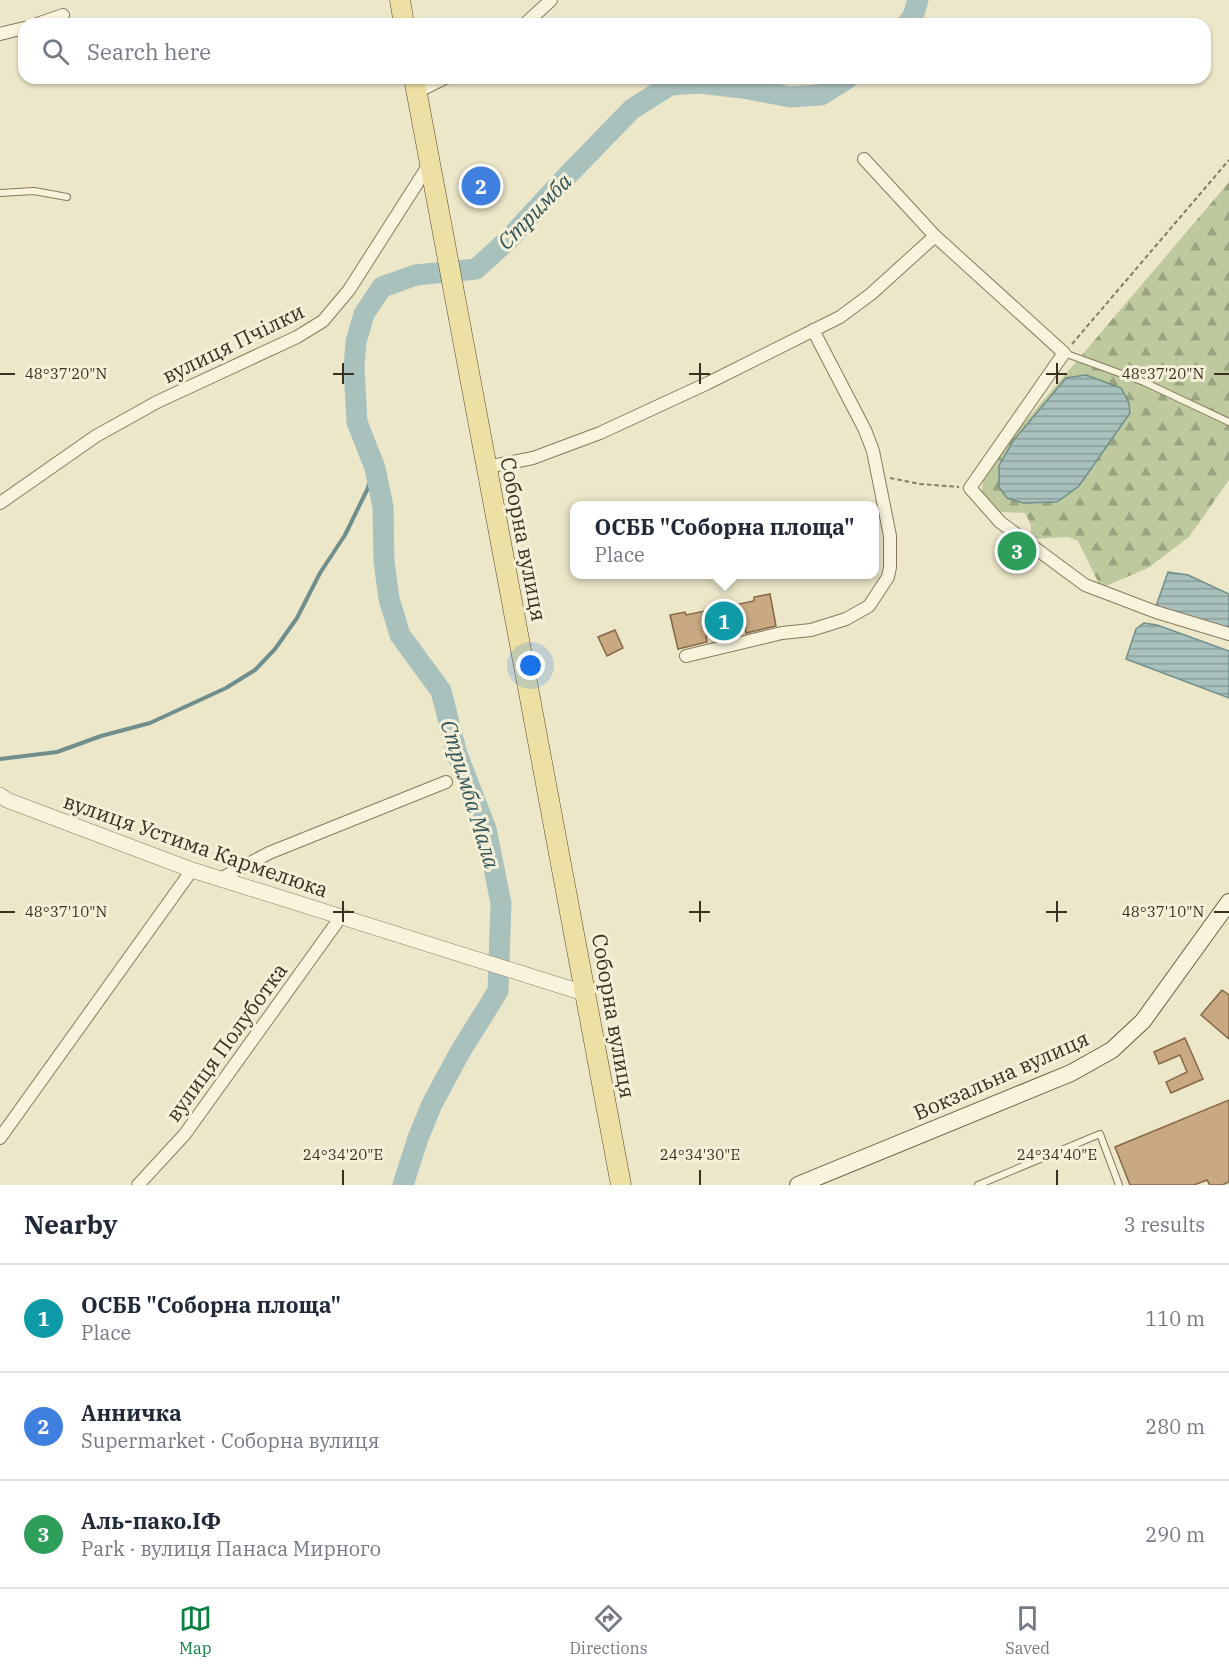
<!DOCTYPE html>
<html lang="en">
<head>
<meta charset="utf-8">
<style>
  :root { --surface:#fff; --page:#f6f6f7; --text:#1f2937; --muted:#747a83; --line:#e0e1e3; --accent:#0b8043 }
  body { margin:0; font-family:"IBM Plex Serif",serif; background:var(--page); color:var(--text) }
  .you { position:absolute; left:531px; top:666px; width:21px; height:21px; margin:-15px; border:4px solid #fff; border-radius:50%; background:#1a73e8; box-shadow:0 0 0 9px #1a73e833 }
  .badge { display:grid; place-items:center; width:39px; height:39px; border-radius:50%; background:var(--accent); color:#fff; font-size:20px; font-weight:700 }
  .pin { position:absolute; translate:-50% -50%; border:3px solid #fff; box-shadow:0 2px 6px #0006 }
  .popup { position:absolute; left:570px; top:501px; width:309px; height:78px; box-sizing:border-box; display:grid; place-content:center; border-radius:12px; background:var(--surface); filter:drop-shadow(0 2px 4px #0005); font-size:20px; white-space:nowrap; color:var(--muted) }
  .popup b { font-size:22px; color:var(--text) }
  .popup::after { content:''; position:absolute; left:50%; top:100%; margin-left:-12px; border:12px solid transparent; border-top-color:var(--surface) }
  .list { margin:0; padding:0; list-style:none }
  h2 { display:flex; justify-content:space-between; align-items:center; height:78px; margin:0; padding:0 24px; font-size:26px }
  h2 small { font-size:20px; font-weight:400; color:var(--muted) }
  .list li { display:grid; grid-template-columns:39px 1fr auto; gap:18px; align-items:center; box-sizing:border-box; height:108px; padding:0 24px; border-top:2px solid var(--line) }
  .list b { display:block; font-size:22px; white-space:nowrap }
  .list p { margin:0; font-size:20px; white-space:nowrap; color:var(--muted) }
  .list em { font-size:20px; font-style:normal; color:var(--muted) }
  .icon { flex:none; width:33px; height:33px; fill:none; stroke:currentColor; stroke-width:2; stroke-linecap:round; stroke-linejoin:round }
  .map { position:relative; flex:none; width:1229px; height:1185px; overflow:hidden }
  .search { position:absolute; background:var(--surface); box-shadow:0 2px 4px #0004; left:18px; right:18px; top:18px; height:66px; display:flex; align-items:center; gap:15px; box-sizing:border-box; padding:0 21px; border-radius:18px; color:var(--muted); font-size:22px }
  .sheet { height:402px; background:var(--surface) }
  nav { display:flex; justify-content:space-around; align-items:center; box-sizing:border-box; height:84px; border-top:2px solid var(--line); background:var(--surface); font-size:16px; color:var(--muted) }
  nav a { display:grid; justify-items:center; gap:3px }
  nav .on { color:var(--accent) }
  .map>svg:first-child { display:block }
</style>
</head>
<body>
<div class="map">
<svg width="1229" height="1185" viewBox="0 0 1229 1185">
  <defs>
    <pattern id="forest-firs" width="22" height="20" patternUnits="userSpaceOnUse" patternTransform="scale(1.5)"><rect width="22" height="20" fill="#beca9d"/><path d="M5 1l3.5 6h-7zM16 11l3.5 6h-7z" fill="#9ba480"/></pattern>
    <pattern id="water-rules" width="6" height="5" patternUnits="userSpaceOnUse" patternTransform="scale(1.5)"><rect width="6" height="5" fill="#a9c1bd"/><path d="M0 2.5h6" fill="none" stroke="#8b9d99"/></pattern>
  </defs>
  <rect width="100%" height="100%" fill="#ece7c9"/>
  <path fill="url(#forest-firs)" d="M1229 182V480L1189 537 1148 568 1101 588 1078 541 1068 537 1031 539V525L1025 513 980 511 984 470Z"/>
  <path fill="url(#water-rules)" stroke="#708f8c" stroke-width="1.5" d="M1086 375 1121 388 1129 403 1130 413 1079 486 1057 502 1023 503 1007 498 999 487V466L1013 441 1066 378Z
    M1168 572 1188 575 1229 594V630L1155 609Z
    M1144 623 1157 625 1229 651V698L1126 659 1136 629Z"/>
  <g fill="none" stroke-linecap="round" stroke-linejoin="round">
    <path stroke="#708f8c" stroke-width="4" d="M0 759 57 752 101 736 150 723 226 688 255 670 275 649 297 618 320 573 345 535 367 490 375 468"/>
    <path stroke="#a9c1bd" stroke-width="21" d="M907 24 913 16 918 0
      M403 1185 418 1138 432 1104 460 1052 498 991 501 903 486 829 457 754 441 691 400 635 389 599 384 561 383 507 375 468 357 422 354 367 356 342 364 314 382 287 416 275 476 269 509 239 565 178 632 109 670 85 699 83 743 88 790 97 821 95 848 78"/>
  </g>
  <path fill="#c8a981" stroke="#866846" stroke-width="1.5" d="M487 175 492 193 474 199 468 180Z
    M770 594 776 626 746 633 745 628 706 636 707 642 678 649 670 615 685 612 686 615 754 601V597Z
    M615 630 623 648 607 656 598 637Z
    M1222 990 1229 995V1039L1201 1015Z
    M1185 1038 1203 1079 1171 1093 1166 1082 1187 1072 1180 1055 1159 1064 1154 1052Z
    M1229 1100V1182L1222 1185H1210L1207 1180 1194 1185H1130L1115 1147Z"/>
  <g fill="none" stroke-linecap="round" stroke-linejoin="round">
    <defs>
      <path id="service" d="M0 193 34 191 67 197
        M1064 353 1144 382 1229 422
        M978 1185 1100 1134 1119 1185"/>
      <path id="minor" d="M37 24 63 15
        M525 24 551 0
        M0 34 24 28
        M417 92 445 78
        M864 159 935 236 1064 353 970 488 1000 522 1085 585 1156 612 1229 634
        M486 467 533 458 600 433 708 383 840 317 871 294 935 236
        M0 503 96 436 157 402 297 337 323 321 349 290 430 163
        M686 656 782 633 811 630 846 619 869 606 888 577 890 567V536L873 451 865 430 813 330
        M222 878 269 853 446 782
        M0 1138 192 870
        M138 1185 185 1134 340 918"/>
      <path id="tertiary" d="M0 795 7 800 192 870 587 994"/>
      <path id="secondary" d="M798 1185 1071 1073 1112 1050 1143 1021 1229 902"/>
      <path id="primary" d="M400 0 404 24
        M414 78 621 1185"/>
    </defs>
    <use href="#service" stroke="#887a5e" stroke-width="8"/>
    <use href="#minor" stroke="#887a5e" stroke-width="14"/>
    <use href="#tertiary" stroke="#887a5e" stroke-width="16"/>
    <use href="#secondary" stroke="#6a5b41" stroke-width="18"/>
    <use href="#primary" stroke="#564832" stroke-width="21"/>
    <path stroke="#887a5e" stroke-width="2" stroke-dasharray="4.5 3" stroke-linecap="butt" d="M1072 344 1229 160
      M890 478 920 484 959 487"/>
    <use href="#service" stroke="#f7f3dc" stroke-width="6"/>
    <use href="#minor" stroke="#f7f3dc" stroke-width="12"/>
    <use href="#tertiary" stroke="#f7f3dc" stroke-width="15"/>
    <use href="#secondary" stroke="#f7f3dc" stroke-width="16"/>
    <use href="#primary" stroke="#ede0a4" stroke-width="20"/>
  </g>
  <path fill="none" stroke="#393021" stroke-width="2" d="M343 363V384M700 363V384M1057 363V384M0 374H15M333 374H354M689 374H710M1046 374H1067M1214 374H1229M343 901V922M700 901V922M1057 901V922M0 912H15M333 912H354M689 912H710M1046 912H1067M1214 912H1229M343 1170V1185M700 1170V1185M1057 1170V1185"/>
  <g text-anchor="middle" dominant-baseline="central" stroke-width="6" stroke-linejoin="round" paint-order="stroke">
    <g font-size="21" fill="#393021" stroke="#f4f0d8">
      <text transform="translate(233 343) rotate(-26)">вулиця Пчілки</text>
      <text transform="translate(524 539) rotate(79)">Соборна вулиця</text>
      <text transform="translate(196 845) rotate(19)">вулиця Устима Кармелюка</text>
      <text transform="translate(614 1016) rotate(80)">Соборна вулиця</text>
      <text transform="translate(226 1042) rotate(-54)">вулиця Полуботка</text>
      <text transform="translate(1001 1075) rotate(-24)">Вокзальна вулиця</text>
    </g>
    <g font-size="22" font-style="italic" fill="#315558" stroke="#f4f0d8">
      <text transform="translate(534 211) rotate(-46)">Стримба</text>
      <text transform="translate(471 794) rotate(73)">Стримба Мала</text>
    </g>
  </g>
  <g font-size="15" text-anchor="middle" fill="#393021" stroke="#f4f0d8" stroke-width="6" stroke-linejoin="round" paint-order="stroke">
    <text x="66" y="379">48°37'20"N</text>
    <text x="1163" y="379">48°37'20"N</text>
    <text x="66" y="917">48°37'10"N</text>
    <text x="1163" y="917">48°37'10"N</text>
    <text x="343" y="1160">24°34'20"E</text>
    <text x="700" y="1160">24°34'30"E</text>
    <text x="1057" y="1160">24°34'40"E</text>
  </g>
</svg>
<div class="you"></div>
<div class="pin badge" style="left:724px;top:621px;background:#0f9aa8">1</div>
<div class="popup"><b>ОСББ &quot;Соборна площа&quot;</b>Place</div>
<div class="pin badge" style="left:481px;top:186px;background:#3f7fe0">2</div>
<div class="pin badge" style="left:1017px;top:551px;background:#2e9e5b">3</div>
<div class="search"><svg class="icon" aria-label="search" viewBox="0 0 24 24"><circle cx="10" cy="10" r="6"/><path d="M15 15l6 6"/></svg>Search here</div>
</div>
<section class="sheet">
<h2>Nearby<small>3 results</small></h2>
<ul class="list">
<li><span class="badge" style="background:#0f9aa8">1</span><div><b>ОСББ &quot;Соборна площа&quot;</b><p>Place</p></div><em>110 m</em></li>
<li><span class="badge" style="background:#3f7fe0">2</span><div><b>Анничка</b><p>Supermarket · Соборна вулиця</p></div><em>280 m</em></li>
<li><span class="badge" style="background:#2e9e5b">3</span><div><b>Аль-пако.ІФ</b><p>Park · вулиця Панаса Мирного</p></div><em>290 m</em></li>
</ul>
</section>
<nav>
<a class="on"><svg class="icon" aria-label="map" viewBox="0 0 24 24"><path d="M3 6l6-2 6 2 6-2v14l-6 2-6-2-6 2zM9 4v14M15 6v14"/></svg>Map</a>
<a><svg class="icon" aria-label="directions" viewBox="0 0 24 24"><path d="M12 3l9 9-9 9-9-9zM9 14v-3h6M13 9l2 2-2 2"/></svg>Directions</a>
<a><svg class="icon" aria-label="saved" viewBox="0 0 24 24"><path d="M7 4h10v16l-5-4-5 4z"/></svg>Saved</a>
</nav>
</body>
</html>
